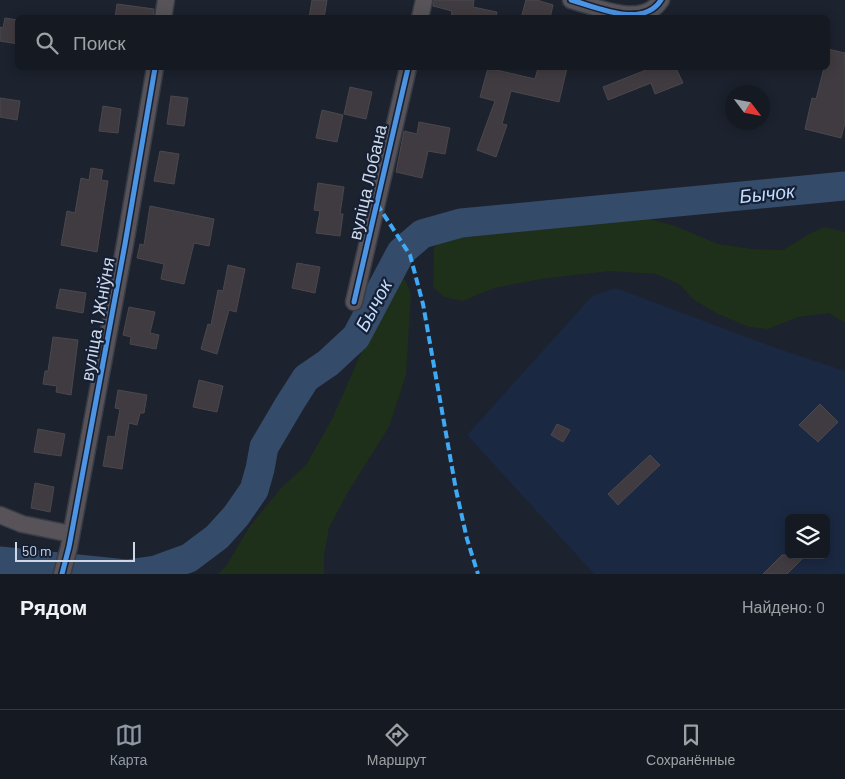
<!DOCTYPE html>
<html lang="ru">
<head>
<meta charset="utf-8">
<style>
  :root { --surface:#151a22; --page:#1e232a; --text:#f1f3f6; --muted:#9da1a5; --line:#343840; --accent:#9098a5 }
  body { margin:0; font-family:Barlow,sans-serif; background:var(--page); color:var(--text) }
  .controls { position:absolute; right:15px; bottom:15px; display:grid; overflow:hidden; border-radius:8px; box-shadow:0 2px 12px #0003 }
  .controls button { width:45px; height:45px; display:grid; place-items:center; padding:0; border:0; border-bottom:1px solid var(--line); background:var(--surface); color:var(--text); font:25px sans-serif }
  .compass { position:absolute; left:725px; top:85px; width:45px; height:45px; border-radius:50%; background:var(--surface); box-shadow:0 2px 12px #0003; rotate:122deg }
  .scale { position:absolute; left:15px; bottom:12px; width:120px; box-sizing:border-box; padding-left:5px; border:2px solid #ced7e5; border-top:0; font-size:14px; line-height:18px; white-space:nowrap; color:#ced7e5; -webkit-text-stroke:4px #152035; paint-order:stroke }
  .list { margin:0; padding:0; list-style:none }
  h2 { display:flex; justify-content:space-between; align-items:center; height:65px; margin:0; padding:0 20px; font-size:21px }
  h2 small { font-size:16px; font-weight:400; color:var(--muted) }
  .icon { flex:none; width:28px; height:28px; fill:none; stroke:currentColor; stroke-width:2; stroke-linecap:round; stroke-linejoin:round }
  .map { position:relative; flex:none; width:845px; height:574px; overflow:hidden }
  .search { position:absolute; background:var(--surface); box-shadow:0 2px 12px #0003; left:15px; right:15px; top:15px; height:55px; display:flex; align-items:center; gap:12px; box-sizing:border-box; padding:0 18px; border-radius:8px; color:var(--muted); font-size:19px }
  .sheet { height:135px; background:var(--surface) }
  nav { display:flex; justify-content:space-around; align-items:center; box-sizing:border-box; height:70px; border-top:1px solid var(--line); background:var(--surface); font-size:14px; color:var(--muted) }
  nav a { display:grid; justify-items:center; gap:2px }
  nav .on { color:var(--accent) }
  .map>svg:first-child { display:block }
</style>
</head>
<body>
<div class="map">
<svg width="845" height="574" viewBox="0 0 845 574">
  <rect width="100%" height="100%" fill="#1c222e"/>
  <path fill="#1a2841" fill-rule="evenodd" d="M616 288 779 349 845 371V574H594L467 435 592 296ZM789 518H826V555H789Z"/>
  <path fill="#1e2f1a" d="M640 216 675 226 718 244 752 249 783 250 809 234 824 227 845 232V323L829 313 798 317 768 329 749 327 718 314 694 300 679 284 656 274 610 271 541 279 494 288 463 301 444 297 433 287 434 248 446 234Z
    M405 279 411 294 406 375 389 427 348 492 329 528 324 555V574H218L226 566 250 526 281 488 306 465 332 419 370 333 380 304 394 281Z"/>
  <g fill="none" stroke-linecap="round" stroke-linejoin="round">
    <path stroke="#354b6a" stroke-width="5" d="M4 574V561"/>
    <path stroke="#354b6a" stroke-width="29" d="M0 561 126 574 156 570 189 558 217 537 236 516 254 490 260 469 264 447 290 403 306 378 328 363 356 337 401 252 422 234 461 223 845 186"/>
  </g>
  <path fill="#403b40" stroke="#4a484c" d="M312 0H327L324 18H309Z
    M434 0H474L473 7 497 12 496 18H451L452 11 433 6Z
    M526 0H537L553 5 550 18H521Z
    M117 4 154 9 153 18H115Z
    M5 18 18 20V44L0 41V27L3 28Z
    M828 49 845 53V123L841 138 805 129 812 98 816 99 824 68H828Z
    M488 68 535 79 538 68H567L559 102 511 91 502 124 507 125 496 157 477 150 495 101 480 97Z
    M645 68H676L683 83 655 94 651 83 608 100 603 87 646 70Z
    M350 87 372 92 366 119 344 114Z
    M171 96 188 98 184 126 167 124Z
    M0 98 20 101 17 120 0 117Z
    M103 106 121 109 118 133 99 131Z
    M322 110 343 115 337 142 316 138Z
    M419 122 450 128 445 154 428 151 422 178 396 172 404 131 417 134Z
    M160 151 179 154 174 184 154 181Z
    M91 168 103 170 101 180 108 181 97 252 61 245 67 211 75 213 81 178 89 180Z
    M318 183 344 187 340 214H343L340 236 316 233 320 211 314 210Z
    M150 206 214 219 209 246 194 243 184 284 161 279 164 264 137 258 140 244 144 245Z
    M297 263 320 267 315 293 292 288Z
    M228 265 245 269 236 312 229 310 217 354 201 349 208 324 211 325 218 290 223 291Z
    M60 289 86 293 83 313 56 308Z
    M129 307 155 312 150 333 159 335 156 349 130 344 131 337 123 335Z
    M53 337 78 340 71 395 56 392 57 386 43 384 45 371H48Z
    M199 380 223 386 217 412 193 407Z
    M118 390 147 395 144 413H140L137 425 129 423 122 469 103 466 108 436 115 437 120 409 115 408Z
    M820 404 838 422 818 442 799 425Z
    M557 424 570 430 563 442 551 435Z
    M38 429 65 434 61 456 34 452Z
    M650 455 660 465 618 505 608 494Z
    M35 483 54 487 50 512 31 508Z
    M782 555H806L787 574H763Z"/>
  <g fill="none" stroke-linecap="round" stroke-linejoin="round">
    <defs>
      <path id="minor" d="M571 0C597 7 643 29 661 0
        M163 18 166 0
        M420 18 424 0
        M354 302 408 68
        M0 515 22 524 71 534
        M62 574 69 547 125 244 155 68"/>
    </defs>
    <use href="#minor" stroke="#373c46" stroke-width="19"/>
    <use href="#minor" stroke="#575358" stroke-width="16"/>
    <path stroke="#3fa9f5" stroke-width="4" stroke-dasharray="8 4" stroke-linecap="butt" d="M377 204 410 255 423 304 456 490 467 539 478 574"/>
    <defs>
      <path id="cycleway" d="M571 0C597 7 643 29 661 0
        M354 302 408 68
        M62 574 69 547 125 244 155 68"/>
    </defs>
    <use href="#cycleway" stroke="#152035" stroke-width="8"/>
    <use href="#cycleway" stroke="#4d94e3" stroke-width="5"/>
  </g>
  <g text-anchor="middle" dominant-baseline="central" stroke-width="4.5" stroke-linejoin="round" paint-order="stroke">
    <g font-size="18" fill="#ced7e5" stroke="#152035">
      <text transform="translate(367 182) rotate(-77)">вуліца Лобана</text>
      <text transform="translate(97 319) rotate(-80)">вуліца 1 Жніўня</text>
    </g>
    <g font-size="19" font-style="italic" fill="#c3dcfe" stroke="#152035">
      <text transform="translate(767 193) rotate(-6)">Бычок</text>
      <text transform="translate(373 305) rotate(-62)">Бычок</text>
    </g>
  </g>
</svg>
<div class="controls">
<button><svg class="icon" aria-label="layers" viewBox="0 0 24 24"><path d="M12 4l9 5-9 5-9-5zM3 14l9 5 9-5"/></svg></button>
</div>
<svg class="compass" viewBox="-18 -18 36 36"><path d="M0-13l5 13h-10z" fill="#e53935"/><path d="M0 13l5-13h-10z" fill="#9da1a5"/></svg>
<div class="scale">50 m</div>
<div class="search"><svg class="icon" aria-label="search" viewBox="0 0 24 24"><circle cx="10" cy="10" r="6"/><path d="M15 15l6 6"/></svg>Поиск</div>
</div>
<section class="sheet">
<h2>Рядом<small>Найдено: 0</small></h2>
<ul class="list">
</ul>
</section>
<nav>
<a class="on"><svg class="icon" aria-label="map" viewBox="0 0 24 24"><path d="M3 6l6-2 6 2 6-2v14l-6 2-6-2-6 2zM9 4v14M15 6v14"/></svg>Карта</a>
<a><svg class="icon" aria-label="directions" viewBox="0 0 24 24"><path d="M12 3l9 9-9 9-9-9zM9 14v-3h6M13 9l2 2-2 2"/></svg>Маршрут</a>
<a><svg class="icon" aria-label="saved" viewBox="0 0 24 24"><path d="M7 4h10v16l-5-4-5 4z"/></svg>Сохранённые</a>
</nav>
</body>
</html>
